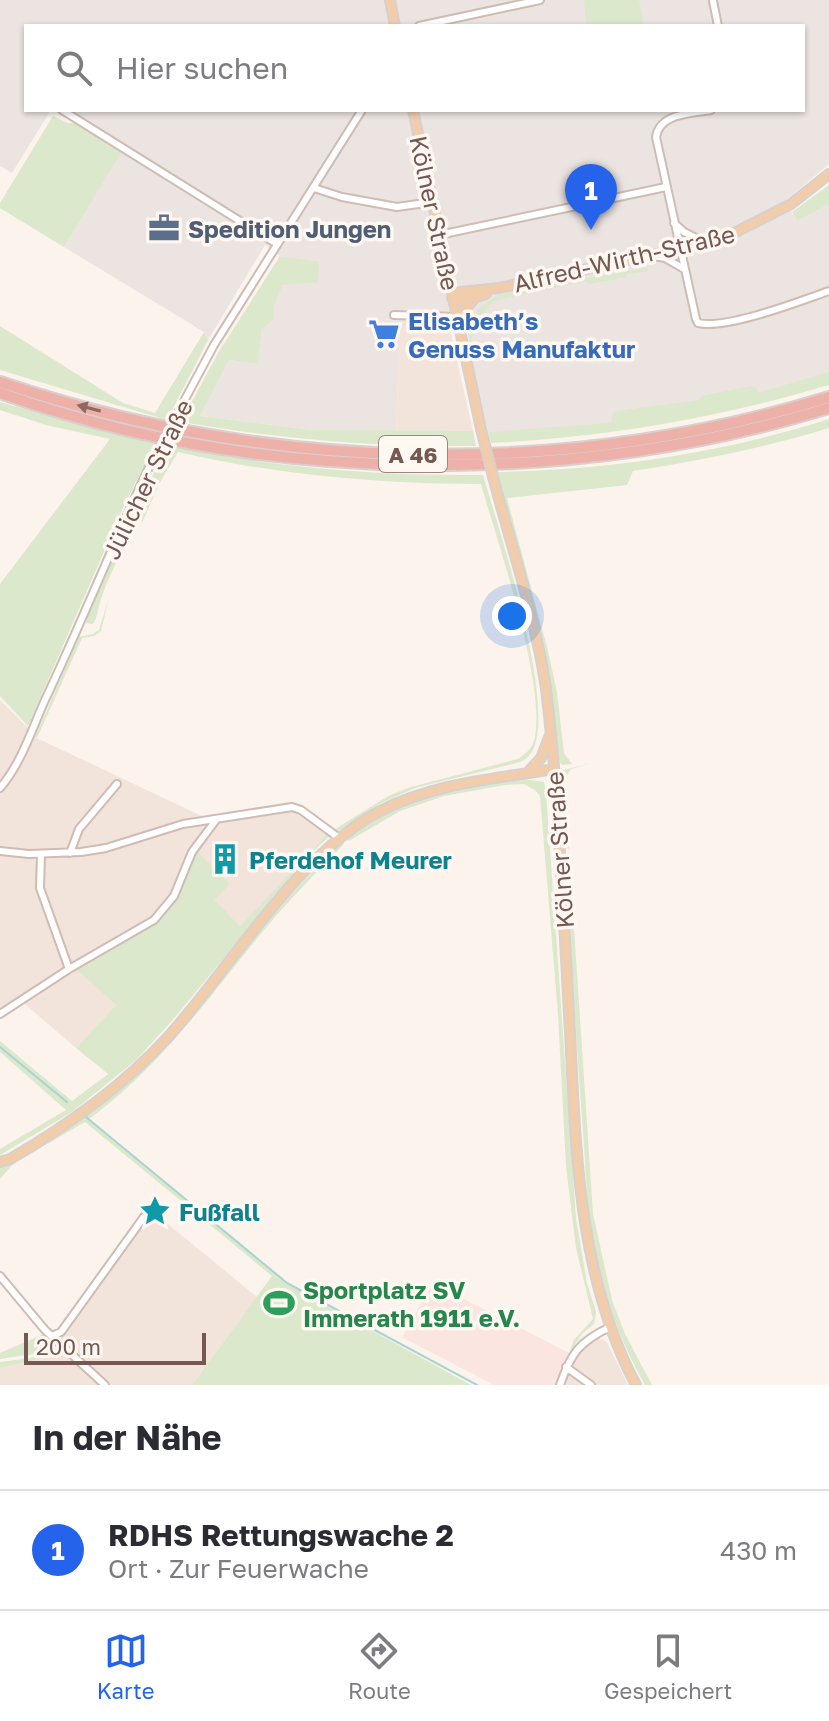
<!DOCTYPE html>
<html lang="de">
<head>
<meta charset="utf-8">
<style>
  :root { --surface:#fff; --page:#f2f2f3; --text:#2b2b33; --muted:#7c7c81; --line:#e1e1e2; --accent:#2563eb }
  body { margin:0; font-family:"Golos Text",sans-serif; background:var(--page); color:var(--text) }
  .scale { position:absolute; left:24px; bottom:20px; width:182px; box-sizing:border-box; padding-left:8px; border:4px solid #745851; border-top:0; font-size:22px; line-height:28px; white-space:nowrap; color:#745851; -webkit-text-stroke:6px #fef7f2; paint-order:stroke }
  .you { position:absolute; left:512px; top:616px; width:28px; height:28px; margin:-20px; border:6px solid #fff; border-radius:50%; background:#1a73e8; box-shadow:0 0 0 12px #1a73e833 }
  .badge { display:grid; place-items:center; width:52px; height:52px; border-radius:50%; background:var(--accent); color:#fff; font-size:26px; font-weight:700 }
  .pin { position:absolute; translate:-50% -66px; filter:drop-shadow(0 2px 4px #0008) }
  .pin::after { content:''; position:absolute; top:42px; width:28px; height:24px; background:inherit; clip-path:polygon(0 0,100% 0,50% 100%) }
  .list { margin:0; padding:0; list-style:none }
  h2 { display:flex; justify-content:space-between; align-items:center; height:104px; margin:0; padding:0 32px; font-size:34px }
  h2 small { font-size:26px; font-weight:400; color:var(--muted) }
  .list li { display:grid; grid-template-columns:52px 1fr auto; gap:24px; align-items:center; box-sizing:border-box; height:120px; padding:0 32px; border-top:2px solid var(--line) }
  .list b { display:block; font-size:30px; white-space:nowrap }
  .list p { margin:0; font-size:26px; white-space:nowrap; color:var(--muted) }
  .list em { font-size:26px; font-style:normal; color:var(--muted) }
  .icon { flex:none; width:44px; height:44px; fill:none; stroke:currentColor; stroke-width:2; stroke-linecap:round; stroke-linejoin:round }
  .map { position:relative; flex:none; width:829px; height:1385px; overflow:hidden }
  .search { position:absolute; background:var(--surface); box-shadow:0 2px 6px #0004; left:24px; right:24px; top:24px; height:88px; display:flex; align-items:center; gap:20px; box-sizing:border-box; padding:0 28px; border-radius:0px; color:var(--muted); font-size:30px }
  .sheet { height:224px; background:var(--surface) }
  nav { display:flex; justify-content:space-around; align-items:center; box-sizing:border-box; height:112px; border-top:2px solid var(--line); background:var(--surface); font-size:22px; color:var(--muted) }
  nav a { display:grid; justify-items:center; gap:4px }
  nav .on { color:var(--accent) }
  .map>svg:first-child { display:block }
</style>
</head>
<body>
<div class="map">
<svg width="829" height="1385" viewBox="0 0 829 1385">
  <rect width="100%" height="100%" fill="#fbf3ec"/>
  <path fill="#f2e4db" d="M438 321H448L473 431 396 433 400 326 437 327Z
    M0 700 28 728 26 733 206 818 291 810 301 813 328 833 240 926 215 900 230 884 192 848 173 892 158 913 144 926 75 967 116 1005 76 1048 19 999 0 1010Z
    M147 1207 257 1297 192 1385H109L49 1331 58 1328Z
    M596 1339H603L607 1343 628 1385H564L572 1363 584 1346Z
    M64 1353 99 1385H0V1368Z"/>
  <path fill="#fae5e1" d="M433 1283 569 1353 557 1385H494L402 1337Z"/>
  <path fill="#ebe4e1" d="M0 0H829V164L785 201 797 221 829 204V379L723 411 490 439 472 368 467 329 439 321 438 328 400 326 396 433 312 430 200 416 229 360 258 364 262 329 274 320V307L283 285 319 263 280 256 265 245 208 340 204 332 64 247 124 146 67 110H803V26H26V110H51L12 173 0 166Z"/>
  <path fill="#dbe8cb" d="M584 0H639L644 26H586Z
    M53 116 68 123H78L122 151 64 247 0 208V203Z
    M829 185V204L797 221 792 212Z
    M280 256 319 262 318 282 283 285 274 307V320L262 329 258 364 229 360 200 416 312 430 473 431 476 446C374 447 282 439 181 422L218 353Z
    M647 268 648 271 627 274V277L588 284 586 281 494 301 471 325V351L469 321 480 307 499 295 533 287Z
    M0 326 123 403 155 413 204 332 208 340 167 420 0 370Z
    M829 372V385C718 418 606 437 491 443L489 432 611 423 613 413 617 411 699 400 702 396 751 386 756 388 758 393Z
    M0 402 114 434 156 442 123 508 28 726 0 696V584L110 439 46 425 0 410Z
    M829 419V428C764 448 699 461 633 471L627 485 507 498 547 647 557 692 564 753 572 764 562 765 559 761C551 662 521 568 497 472 609 470 722 453 829 419Z
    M168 445C275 468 374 476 483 475 499 530 556 702 533 750 530 756 526 759 520 762L415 788 379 804 335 833 332 831 390 795 411 787 518 759C525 754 531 750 534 741 548 688 497 541 481 484 378 484 278 475 178 452L159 484 143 521H140C125 545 110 572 101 599 98 608 98 616 93 624L86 623 88 610 122 536Z
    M109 598 101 631 94 636 82 638 37 738 35 737 79 637 93 634 99 630Z
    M591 763 571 769 564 780 569 849 562 844 560 771Z
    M517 778 544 782 546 792 576 1219 587 1283 596 1312 594 1324 582 1334 569 1353 574 1340 593 1319 576 1248 566 1166 558 1014 540 796 535 790 524 784 505 785 444 796 400 811 349 841 346 838C394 797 457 787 517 778Z
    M328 833 331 835 312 852 170 1023 136 1060 72 1112 0 1155V1149L66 1110 0 1052V1041L72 1101 108 1074 76 1048 116 1005 74 967 154 923 166 910 196 850 230 884 215 900 240 926Z
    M341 841 344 844C317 872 289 900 264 930 209 997 160 1067 89 1119L289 1285 471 1385H192L272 1276 85 1122 13 1164 0 1179V1166C85 1126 155 1062 213 988 245 948 276 909 312 872 322 862 329 850 341 841Z
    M569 853 593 1214 612 1300 625 1334 652 1385H645C615 1332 598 1280 589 1220L564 857Z
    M46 1333 57 1344 33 1354 0 1359V1353Z
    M59 1346 64 1353 0 1368V1362L31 1358Z"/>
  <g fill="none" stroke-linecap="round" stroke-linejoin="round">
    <path stroke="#a9d4d4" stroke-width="2" d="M0 1047 67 1102
      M86 1117 287 1283 477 1385"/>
    <defs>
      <path id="minor" d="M713 1 718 26
        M419 26 540 0
        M62 110 277 244
        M711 110C690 114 660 113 656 137L696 319 698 323C726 330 800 301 829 291
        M314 188 342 197 397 207 432 202
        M674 223 684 232 704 242
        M439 235 666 187
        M654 256 665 258 684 269
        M394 315 456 317
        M183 403 214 345 362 110
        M0 788C21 764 32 729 45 700 82 622 114 541 151 463
        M0 851 29 854 81 852 106 848 183 824 292 807 301 810 339 838
        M70 853 79 829 117 784
        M41 854 40 888 69 969
        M0 1014 69 969 154 920 174 896 192 852 216 820
        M0 1276 45 1330 105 1385
        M52 1336 61 1332 146 1214
        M566 1367 591 1385
        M560 1385C571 1353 579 1342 610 1327"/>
      <path id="major" d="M390 0 395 26
        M413 110 481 429
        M452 298 460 292 499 288 680 249 728 236 791 204 829 174
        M452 298 463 301 486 294
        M460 327 466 308 473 300
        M493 477C511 545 534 613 545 682 549 710 551 738 554 766 561 854 565 943 570 1032 576 1152 578 1276 636 1385
        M529 771 541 758 550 735
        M0 1162 10 1159C69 1125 122 1087 168 1037 232 966 294 858 378 812 433 783 494 779 554 769"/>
      <path id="highway" d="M0 382C266 472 560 480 829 397
        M0 393C258 485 568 488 829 408"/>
    </defs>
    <use href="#minor" stroke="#cebcb5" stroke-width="10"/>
    <use href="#major" stroke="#d8d0ce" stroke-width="12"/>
    <use href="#highway" stroke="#d8d0ce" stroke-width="14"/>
    <use href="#minor" stroke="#fff" stroke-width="6"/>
    <use href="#major" stroke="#f2cdac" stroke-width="8"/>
    <use href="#highway" stroke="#eeb1aa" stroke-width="10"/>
    <defs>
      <path id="minor-bridge" d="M151 463 183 403"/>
      <path id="major-bridge" d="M481 429 493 477"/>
    </defs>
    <use href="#minor-bridge" stroke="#cebcb5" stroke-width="10" stroke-linecap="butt"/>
    <use href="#major-bridge" stroke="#d8d0ce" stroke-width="12" stroke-linecap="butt"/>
    <use href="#minor-bridge" stroke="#fff" stroke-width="6"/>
    <use href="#major-bridge" stroke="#f2cdac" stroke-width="8"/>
  </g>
  <defs><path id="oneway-solid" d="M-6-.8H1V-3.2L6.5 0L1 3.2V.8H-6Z" transform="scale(2)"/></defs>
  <use fill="#8c6a63" href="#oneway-solid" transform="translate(89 408) rotate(-165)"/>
  <defs>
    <symbol id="office-bare" viewBox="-9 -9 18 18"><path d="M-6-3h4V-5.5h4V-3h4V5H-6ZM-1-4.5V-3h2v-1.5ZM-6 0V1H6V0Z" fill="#5c6f8a" stroke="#fef7f2" stroke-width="2.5" paint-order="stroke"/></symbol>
    <symbol id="supermarket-bare" viewBox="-9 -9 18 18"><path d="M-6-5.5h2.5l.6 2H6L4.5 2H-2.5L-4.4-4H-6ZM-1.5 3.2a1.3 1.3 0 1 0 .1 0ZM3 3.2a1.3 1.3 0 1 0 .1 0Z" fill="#3f7fe0" stroke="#fef7f2" stroke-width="2.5" paint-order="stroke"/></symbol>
    <symbol id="building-bare" viewBox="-9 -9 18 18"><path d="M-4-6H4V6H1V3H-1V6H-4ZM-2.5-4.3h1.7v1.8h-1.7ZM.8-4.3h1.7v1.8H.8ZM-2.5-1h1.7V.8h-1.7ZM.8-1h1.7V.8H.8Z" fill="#0f9aa8" stroke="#fef7f2" stroke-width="2.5" paint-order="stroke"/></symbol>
    <symbol id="sight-bare" viewBox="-9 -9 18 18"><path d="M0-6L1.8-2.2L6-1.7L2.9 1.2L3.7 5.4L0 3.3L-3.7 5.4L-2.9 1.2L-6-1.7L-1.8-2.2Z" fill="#0f9aa8" stroke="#fef7f2" stroke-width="2.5" paint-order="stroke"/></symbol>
    <symbol id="stadium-bare" viewBox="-9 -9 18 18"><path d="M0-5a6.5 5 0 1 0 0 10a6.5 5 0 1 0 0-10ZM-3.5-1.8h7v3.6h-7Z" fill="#2e9e5b" stroke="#fef7f2" stroke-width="2.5" paint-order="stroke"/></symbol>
  </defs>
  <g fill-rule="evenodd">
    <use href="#office-bare" x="142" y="206" width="44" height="44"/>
    <use href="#supermarket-bare" x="362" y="312" width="44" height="44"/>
    <use href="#building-bare" x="203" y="837" width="44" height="44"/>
    <use href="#sight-bare" x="133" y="1189" width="44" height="44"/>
    <use href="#stadium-bare" x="257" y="1281" width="44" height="44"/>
  </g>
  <g text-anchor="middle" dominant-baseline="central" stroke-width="7" stroke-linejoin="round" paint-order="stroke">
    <rect fill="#fef7f2" stroke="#9d8881" stroke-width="2" x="379" y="436" width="68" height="36" rx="6"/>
    <g font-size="22" font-weight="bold" fill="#745851">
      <text x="413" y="454">A 46</text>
    </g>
    <g font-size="24" fill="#745851" stroke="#fef7f2">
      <text transform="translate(435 213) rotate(78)">Kölner Straße</text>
      <text transform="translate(624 258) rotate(-13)">Alfred-Wirth-Straße</text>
      <text transform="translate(147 479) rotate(-64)">Jülicher Straße</text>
      <text transform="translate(559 850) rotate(-94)">Kölner Straße</text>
    </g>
    <g font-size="24" font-weight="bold" fill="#4e5e75" stroke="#fef7f2" text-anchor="start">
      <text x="188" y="228">Spedition Jungen</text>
    </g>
    <g font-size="24" font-weight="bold" fill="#366cbe" stroke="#fef7f2" text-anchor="start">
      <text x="408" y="320">Elisabeth’s<tspan x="408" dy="28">Genuss Manufaktur</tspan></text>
    </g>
    <g font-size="24" font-weight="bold" fill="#0d838f" stroke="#fef7f2" text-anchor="start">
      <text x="249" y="859">Pferdehof Meurer</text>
      <text x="179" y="1211">Fußfall</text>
    </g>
    <g font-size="24" font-weight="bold" fill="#27864d" stroke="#fef7f2" text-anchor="start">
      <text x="303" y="1289">Sportplatz SV<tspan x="303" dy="28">Immerath 1911 e.V.</tspan></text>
    </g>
  </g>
</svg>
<div class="scale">200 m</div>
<div class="you"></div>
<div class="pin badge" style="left:591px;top:230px">1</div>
<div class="search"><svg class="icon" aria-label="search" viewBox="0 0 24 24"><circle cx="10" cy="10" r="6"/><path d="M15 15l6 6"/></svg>Hier suchen</div>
</div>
<section class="sheet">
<h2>In der Nähe<small></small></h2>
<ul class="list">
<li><span class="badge">1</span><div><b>RDHS Rettungswache 2</b><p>Ort · Zur Feuerwache</p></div><em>430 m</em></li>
</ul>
</section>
<nav>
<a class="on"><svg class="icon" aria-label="map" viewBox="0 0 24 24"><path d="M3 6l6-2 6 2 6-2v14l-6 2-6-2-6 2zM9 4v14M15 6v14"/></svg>Karte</a>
<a><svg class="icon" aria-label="directions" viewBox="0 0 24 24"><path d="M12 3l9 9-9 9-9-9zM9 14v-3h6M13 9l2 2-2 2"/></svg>Route</a>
<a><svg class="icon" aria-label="saved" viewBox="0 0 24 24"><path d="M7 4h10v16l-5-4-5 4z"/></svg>Gespeichert</a>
</nav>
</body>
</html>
